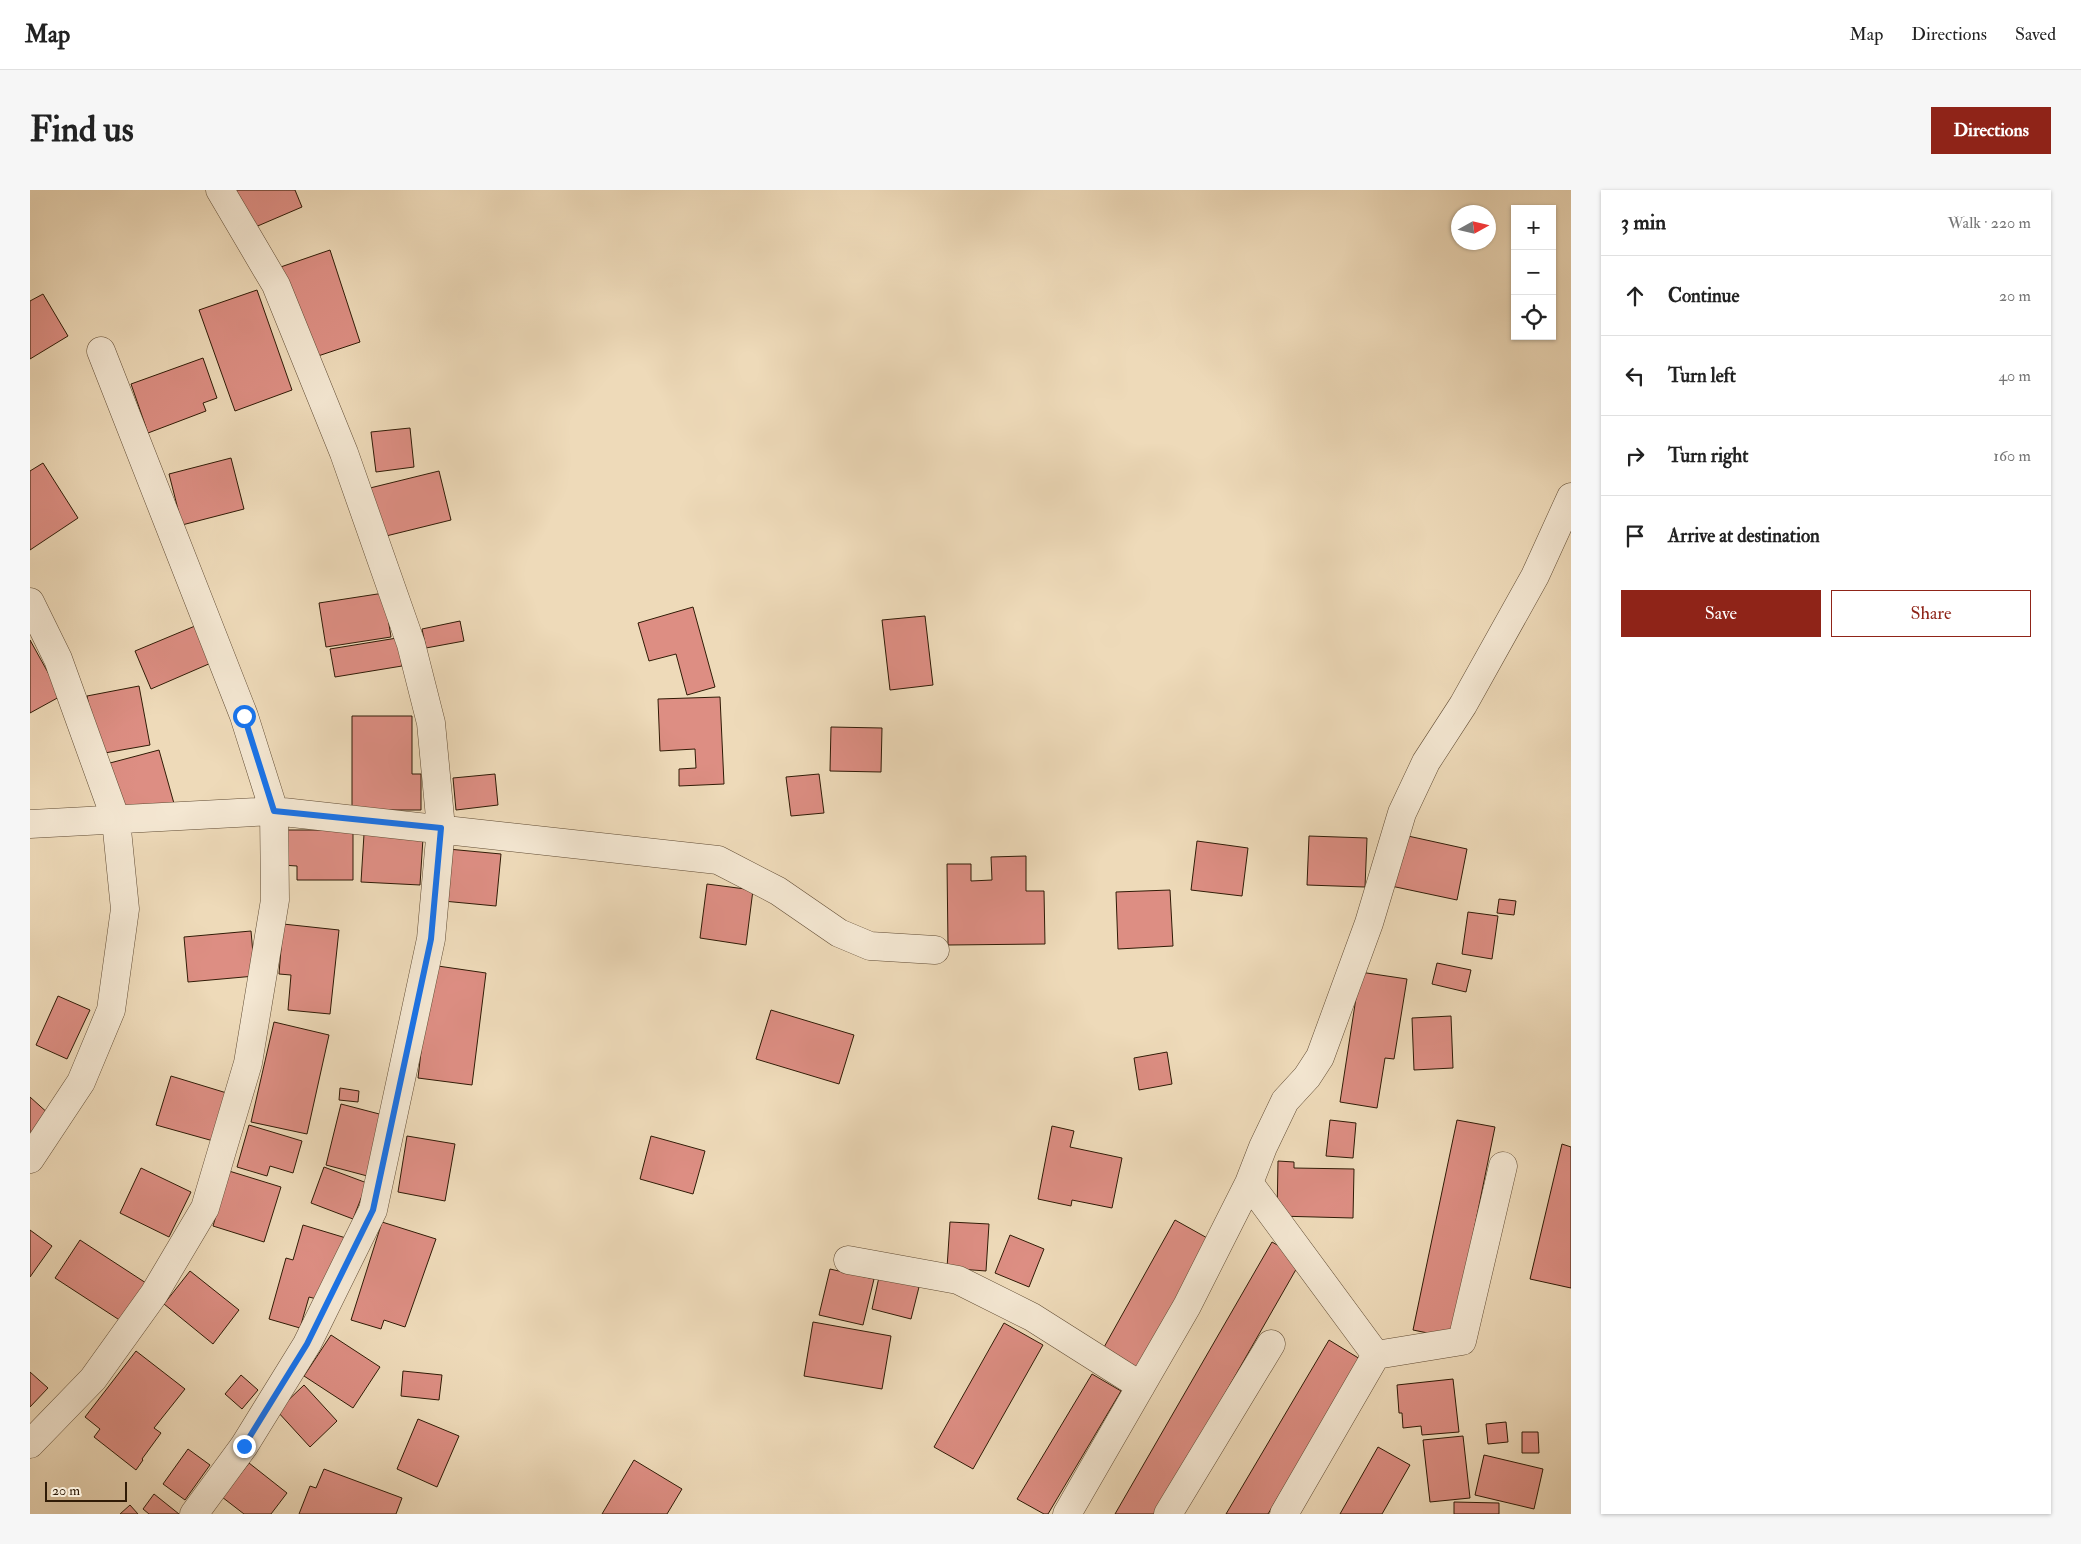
<!DOCTYPE html>
<html lang="en">
<head>
<meta charset="utf-8">
<style>
  :root { --surface:#fff; --page:#f6f6f6; --text:#222; --muted:#767676; --line:#e0e0e0; --accent:#8f2418 }
  body { margin:0; font-family:"IM FELL Double Pica",serif; background:var(--page); color:var(--text) }
  .controls { position:absolute; right:15px; top:15px; display:grid; overflow:hidden; border-radius:0px; box-shadow:0 1px 4px #0004 }
  .controls button { width:45px; height:45px; display:grid; place-items:center; padding:0; border:0; border-bottom:1px solid var(--line); background:var(--surface); color:var(--text); font:25px sans-serif }
  .compass { position:absolute; left:1421px; top:15px; width:45px; height:45px; border-radius:50%; background:var(--surface); box-shadow:0 1px 4px #0004; rotate:82deg }
  .scale { position:absolute; left:15px; bottom:12px; width:82px; box-sizing:border-box; padding-left:5px; border:2px solid #301b06; border-top:0; font-size:14px; line-height:18px; white-space:nowrap; color:#301b06; -webkit-text-stroke:4px #f4e7d2; paint-order:stroke }
  .stop { position:absolute; width:15px; height:15px; margin:-11px; border:4px solid #1a73e8; border-radius:50%; background:#fff }
  .stop.end { background:#1a73e8; border-color:#fff; box-shadow:0 1px 5px #0008 }
  .list { margin:0; padding:0; list-style:none }
  h2 { display:flex; justify-content:space-between; align-items:center; height:65px; margin:0; padding:0 20px; font-size:21px }
  h2 small { font-size:16px; font-weight:400; color:var(--muted) }
  .list li { display:grid; grid-template-columns:32px 1fr auto; gap:15px; align-items:center; box-sizing:border-box; height:80px; padding:0 20px; border-top:1px solid var(--line) }
  .list b { display:block; font-size:19px; white-space:nowrap }
  .list em { font-size:16px; font-style:normal; color:var(--muted) }
  .actions { display:flex; gap:10px; padding:15px 20px }
  .actions a { flex:1; padding:11px 0; border:1px solid var(--accent); border-radius:0px; text-align:center; font-size:18px; color:var(--accent) }
  .actions .main { background:var(--accent); color:#fff }
  .icon { flex:none; width:28px; height:28px; fill:none; stroke:currentColor; stroke-width:2; stroke-linecap:round; stroke-linejoin:round }
  .map { position:relative; flex:none; width:1541px; height:1324px; overflow:hidden; border-radius:0px }
  header { display:flex; align-items:center; gap:30px; box-sizing:border-box; height:70px; padding:0 25px; background:var(--surface); border-bottom:1px solid var(--line) }
  header strong { font-size:24px }
  nav { display:flex; gap:28px; margin-inline-start:auto; font-size:18px }
  .intro { display:flex; align-items:center; justify-content:space-between; box-sizing:border-box; height:120px; padding:0 30px }
  h1 { margin:0; font-size:35px }
  .button { padding:12px 22px; border-radius:0px; background:var(--accent); color:#fff; font-size:18px; font-weight:700 }
  main { display:flex; gap:30px; padding:0 30px }
  aside { flex:1; background:var(--surface); border-radius:0px; box-shadow:0 1px 4px #0004 }
  .map>svg:first-child { display:block }
</style>
</head>
<body>
<header>
<strong>Map</strong>
<nav><a>Map</a><a>Directions</a><a>Saved</a></nav>
</header>
<div class="intro"><h1>Find us</h1><a class="button">Directions</a></div>
<main>
<div class="map">
<svg width="1541" height="1324" viewBox="0 0 1541 1324">
  <rect width="100%" height="100%" fill="#eedab9"/>
  <filter id="stains"><feTurbulence type="fractalNoise" baseFrequency=".004" numOctaves="4"/><feColorMatrix values="0 0 0 0 .2 0 0 0 0 .09 0 0 0 0 .02 0 0 0 .5 -.17"/></filter>
  <radialGradient id="worn" r=".72"><stop offset=".6" stop-color="#630" stop-opacity="0"/><stop offset="1" stop-color="#630" stop-opacity=".3"/></radialGradient>
  <path fill="#dd8e83" stroke="#301b06" d="M199 0H265L272 17 216 41Z
    M300 60 330 152 270 172 239 81Z
    M227 100 262 200 205 221 169 120Z
    M13 104 38 146 0 169V111Z
    M173 168 187 208 173 213 176 221 118 243 101 194Z
    M380 238 384 277 346 282 341 242Z
    M201 268 214 319 152 335 139 284Z
    M13 273 48 328 0 360V281Z
    M409 281 421 330 352 347 340 298Z
    M354 403 361 447 296 457 289 413Z
    M663 417 685 497 657 505 646 464 619 471 608 433Z
    M895 426 903 495 860 500 852 430Z
    M430 431 434 451 396 458 392 439Z
    M165 436 181 473 121 499 105 461Z
    M367 448 372 476 305 487 300 459Z
    M0 450 31 506 0 523Z
    M109 496 120 555 69 564 57 506Z
    M690 507 694 594 649 596V579L666 578 665 559 630 561 628 509Z
    M322 526H382V584H391V620H322Z
    M801 537 852 538 851 582 800 581Z
    M129 560 145 617 96 630 80 573Z
    M465 584 468 615 426 620 423 588Z
    M789 584 794 623 761 626 756 587Z
    M250 640H323V690H267V676L251 675Z
    M334 644 393 648 390 695 331 692Z
    M1279 646 1337 648 1335 697 1277 695Z
    M1378 646 1437 659 1427 710 1361 696 1366 670 1372 671Z
    M1167 651 1218 658 1212 706 1161 700Z
    M418 659 471 664 466 716 413 711Z
    M996 666V701H1014L1015 754 918 755 917 674H941V691L962 690 961 667Z
    M677 694 723 700 716 755 670 748Z
    M1140 700 1143 756 1088 759 1086 702Z
    M1469 709 1486 711 1484 725 1467 723Z
    M1438 722 1468 726 1462 769 1432 764Z
    M253 734 309 740 300 824 258 820 261 785 249 784Z
    M221 741 225 786 158 792 154 747Z
    M1407 773 1441 780 1436 802 1402 794Z
    M401 775 456 783 442 895 388 888Z
    M1330 782 1377 789 1364 869 1355 868 1347 918 1310 912Z
    M28 806 60 820 37 869 6 855Z
    M741 820 824 845 809 894 726 869Z
    M1421 826 1423 878 1384 880 1382 828Z
    M244 832 299 845 277 944 221 932Z
    M1137 862 1142 894 1109 900 1104 868Z
    M141 886 200 904 187 952 126 935Z
    M310 898 329 901 328 912 309 910Z
    M0 907 20 925 0 948Z
    M311 914 357 926 341 987 296 975Z
    M1300 930 1326 933 1323 968 1296 966Z
    M1427 930 1465 937 1422 1148 1383 1140Z
    M219 935 272 951 263 983 240 976 237 986 207 977Z
    M1022 936 1044 941 1040 957 1092 968 1082 1018 1042 1010 1041 1016 1008 1009Z
    M377 946 425 954 415 1011 368 1002Z
    M621 946 675 961 663 1004 610 989Z
    M1532 954 1541 957V1098L1500 1089Z
    M1248 971 1264 972V978L1324 979 1323 1028 1247 1026Z
    M294 977 337 993 323 1029 281 1013Z
    M111 978 161 1002 139 1047 90 1023Z
    M199 981 251 997 234 1052 183 1036Z
    M1145 1030 1179 1049 1107 1178 1073 1159Z
    M352 1032 406 1049 375 1137 354 1130 351 1139 321 1130Z
    M920 1032 959 1034 956 1081 917 1078Z
    M273 1035 316 1048 298 1112 279 1107 270 1138 239 1129 256 1068 263 1070Z
    M0 1040 22 1056 0 1087Z
    M980 1045 1014 1059 999 1097 965 1083Z
    M50 1050 116 1093 91 1131 25 1088Z
    M1242 1052 1272 1069 1126 1324H1085Z
    M800 1079 844 1089 833 1135 789 1125Z
    M160 1081 209 1120 183 1154 134 1114Z
    M849 1087 889 1097 881 1129 842 1119Z
    M783 1132 861 1146 852 1199 774 1186Z
    M974 1133 1013 1155 943 1279 904 1257Z
    M301 1145 350 1177 323 1218 274 1186Z
    M1299 1150 1330 1169 1238 1324H1196Z
    M106 1161 155 1199 124 1238 131 1243 112 1269 113 1270 106 1280 64 1247 70 1239 55 1227Z
    M373 1181 412 1185 409 1210 371 1206Z
    M0 1182 18 1198 0 1217Z
    M1062 1184 1091 1201 1018 1324H1014L987 1309Z
    M211 1185 228 1200 212 1219 195 1204Z
    M1423 1189 1429 1242 1392 1245 1391 1236 1373 1238 1372 1223H1369L1367 1195Z
    M274 1195 307 1231 280 1257 247 1221Z
    M388 1229 429 1246 407 1297 367 1279Z
    M1476 1232 1478 1252 1458 1254 1456 1234Z
    M1492 1242H1508L1509 1263H1492Z
    M1433 1246 1440 1308 1400 1312 1393 1250Z
    M1348 1257 1380 1275 1352 1324H1310Z
    M158 1259 180 1275 155 1310 133 1294Z
    M1454 1265 1513 1279 1504 1319 1445 1305Z
    M604 1270 652 1299 637 1324H572Z
    M219 1273 257 1303 241 1324H214L192 1307Z
    M294 1279 372 1308 366 1324H269L280 1296 286 1298Z
    M124 1304 149 1324H119L113 1319Z
    M1424 1312 1469 1313V1324H1424Z
    M100 1315 108 1324H90Z"/>
  <g fill="none" stroke-linecap="round" stroke-linejoin="round">
    <defs>
      <path id="minor" d="M0 412 28 469 86 630 95 719 81 820 51 892 0 969
        M0 634 244 621 688 670 748 701 809 743 840 756 905 760
        M1219 993 1346 1165
        M818 1070 928 1090 1002 1127 1111 1196
        M0 1254 63 1189 124 1104 175 1018 218 873 245 710 244 621 214 526 71 161
        M164 1324 214 1256 277 1154 343 1020 401 749 411 638 401 533 381 454 314 263 246 95 190 0
        M1037 1324 1157 1116 1219 993 1233 957 1255 911 1277 887 1290 867 1339 733 1372 623 1396 572 1433 515 1505 386 1541 307
        M1138 1324 1241 1154
        M1254 1324 1346 1165 1432 1151 1473 976"/>
    </defs>
    <use href="#minor" stroke="#604b33" stroke-width="29"/>
    <use href="#minor" stroke="#f4e7d2" stroke-width="28"/>
  </g>
  <g fill="none" stroke-linecap="round" stroke-linejoin="round">
    <path stroke="#1a73e8" stroke-width="6" d="M214 526 244 621 411 638 401 749 343 1020 277 1154 214 1256"/>
  </g>
  <rect width="100%" height="100%" filter="url(#stains)"/>
  <rect width="100%" height="100%" fill="url(#worn)"/>
</svg>
<div class="controls">
<button>+</button>
<button>−</button>
<button><svg class="icon" aria-label="locate" viewBox="0 0 24 24"><circle cx="12" cy="12" r="6"/><path d="M12 2v4M12 18v4M2 12h4M18 12h4"/></svg></button>
</div>
<svg class="compass" viewBox="-18 -18 36 36"><path d="M0-13l5 13h-10z" fill="#e53935"/><path d="M0 13l5-13h-10z" fill="#767676"/></svg>
<div class="scale">20 m</div>
<div class="stop" style="left:214px;top:526px"></div>
<div class="stop end" style="left:214px;top:1256px"></div>
</div>
<aside>
<h2>3 min<small>Walk · 220 m</small></h2>
<ul class="list">
<li><svg class="icon" aria-label="ahead" viewBox="0 0 24 24"><path d="M12 20V5M6 11l6-6 6 6"/></svg><div><b>Continue</b></div><em>20 m</em></li>
<li><svg class="icon" aria-label="left" viewBox="0 0 24 24"><path d="M17 20v-9H6M10 6l-5 5 5 5"/></svg><div><b>Turn left</b></div><em>40 m</em></li>
<li><svg class="icon" aria-label="right" viewBox="0 0 24 24"><path d="M7 20v-9h11M14 6l5 5-5 5"/></svg><div><b>Turn right</b></div><em>160 m</em></li>
<li><svg class="icon" aria-label="arrive" viewBox="0 0 24 24"><path d="M6 21V4h12l-3 4 3 4H6"/></svg><div><b>Arrive at destination</b></div></li>
</ul>
<div class="actions"><a class="main">Save</a><a>Share</a></div>
</aside>
</main>
</body>
</html>
